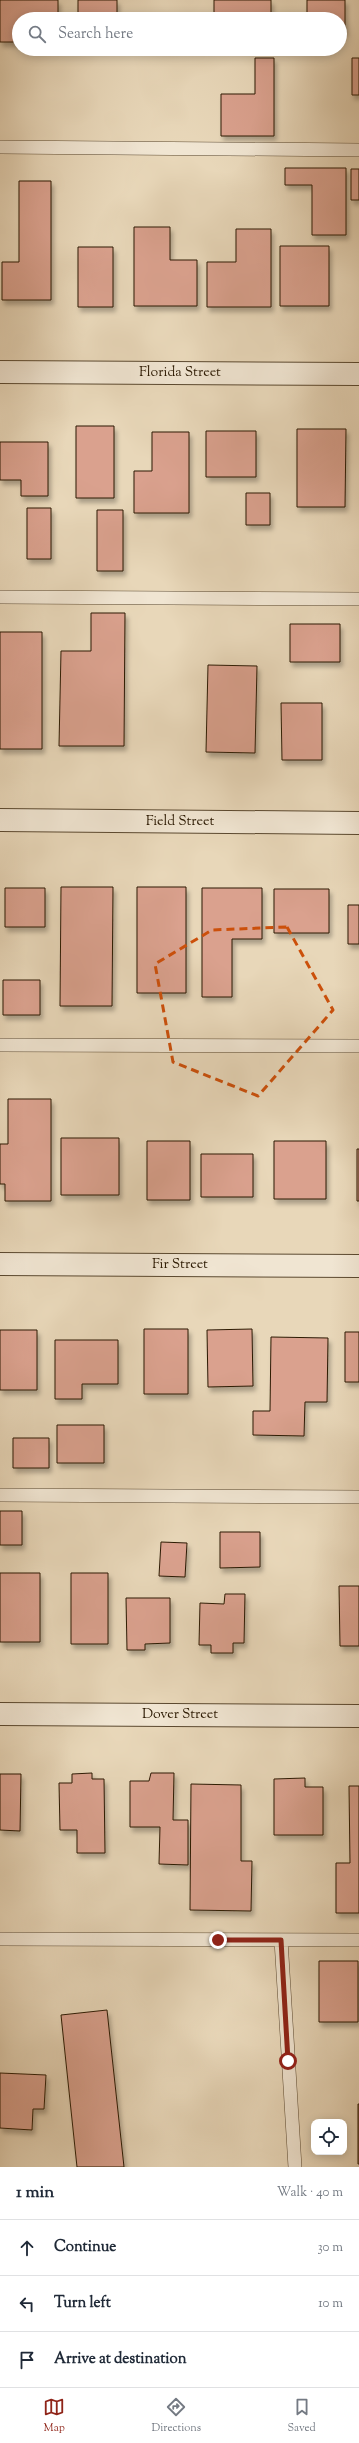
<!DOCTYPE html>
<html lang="en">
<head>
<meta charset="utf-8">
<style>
  :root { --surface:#fff; --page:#f2f2f3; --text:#1f2937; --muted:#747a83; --line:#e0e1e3; --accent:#8f2418 }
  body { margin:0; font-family:"Sorts Mill Goudy",serif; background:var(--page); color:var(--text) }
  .controls { position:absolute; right:12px; bottom:12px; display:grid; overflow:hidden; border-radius:8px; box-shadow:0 2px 10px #0003 }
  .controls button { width:36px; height:36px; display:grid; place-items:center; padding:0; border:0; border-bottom:1px solid var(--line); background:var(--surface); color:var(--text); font:20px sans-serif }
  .stop { position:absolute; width:12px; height:12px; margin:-9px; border:3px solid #8f2418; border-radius:50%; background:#fff }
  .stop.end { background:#8f2418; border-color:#fff; box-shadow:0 1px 4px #0008 }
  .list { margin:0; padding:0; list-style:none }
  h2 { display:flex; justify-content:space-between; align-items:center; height:52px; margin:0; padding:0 16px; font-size:17px }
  h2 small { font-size:13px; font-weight:400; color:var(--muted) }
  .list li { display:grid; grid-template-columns:26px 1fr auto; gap:12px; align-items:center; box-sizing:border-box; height:56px; padding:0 16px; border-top:1px solid var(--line) }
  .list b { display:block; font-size:15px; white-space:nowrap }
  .list em { font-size:13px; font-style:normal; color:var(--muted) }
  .icon { flex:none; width:22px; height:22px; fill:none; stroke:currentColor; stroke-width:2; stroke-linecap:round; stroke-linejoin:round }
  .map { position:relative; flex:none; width:359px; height:2167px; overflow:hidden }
  .search { position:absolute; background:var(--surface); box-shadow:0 2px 10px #0003; left:12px; right:12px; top:12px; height:44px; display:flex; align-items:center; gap:10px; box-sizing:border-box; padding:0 14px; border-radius:22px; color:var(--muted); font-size:15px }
  .sheet { height:220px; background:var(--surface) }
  nav { display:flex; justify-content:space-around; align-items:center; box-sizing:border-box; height:56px; border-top:1px solid var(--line); background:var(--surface); font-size:11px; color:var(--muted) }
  nav a { display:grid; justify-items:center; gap:2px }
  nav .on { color:var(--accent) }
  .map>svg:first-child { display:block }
</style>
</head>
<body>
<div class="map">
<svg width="359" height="2167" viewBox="0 0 359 2167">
  <defs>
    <filter id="shadow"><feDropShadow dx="2.5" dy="4.5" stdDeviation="2" flood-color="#0004"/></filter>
  </defs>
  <rect width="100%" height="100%" fill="#e8d7b9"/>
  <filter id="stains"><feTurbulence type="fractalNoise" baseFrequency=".005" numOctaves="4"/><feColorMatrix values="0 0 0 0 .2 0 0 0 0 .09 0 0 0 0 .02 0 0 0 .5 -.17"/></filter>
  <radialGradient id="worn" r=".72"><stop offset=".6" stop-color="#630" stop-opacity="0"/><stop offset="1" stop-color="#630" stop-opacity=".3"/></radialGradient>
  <path fill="#daa18e" stroke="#2c1a03" filter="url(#shadow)" d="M0 0H58V19H19V42H0Z
    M78 0H117V19H78Z
    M214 0H271V19H214Z
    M307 0H345V32H340V19H307Z
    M255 58H274V136H221V94H255Z
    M352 58H359V95H352Z
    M285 168H346V235H312V185H285Z
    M351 169H359V200H351Z
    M19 181H51V300H2V262H19Z
    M134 227H170V260H197V306H134Z
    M236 229H271V307H207V262H236Z
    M280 246H329V306H280Z
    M78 247H113V307H78Z
    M76 426H114V498H76Z
    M297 429H346L345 507H297Z
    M206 431H256V477H206Z
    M152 432H189V513H134V471H152Z
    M0 442H48V496H21V480H0Z
    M246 493H270V525H246Z
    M27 508H51V559H27Z
    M97 510H123V571H97Z
    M91 613H125L124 746H59L61 651H91Z
    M290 624H340V662H290Z
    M0 632H42V749H0Z
    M208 665 257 666 255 753 206 752Z
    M281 703H322V760H282Z
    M61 887H113L112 1006H60Z
    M137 887H186V993H137Z
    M5 888H45V927H5Z
    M202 888H262V939H232V997H202Z
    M274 889H329V933H274Z
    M348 905H359V944H348Z
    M3 980H40V1015H3Z
    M8 1099H51V1201H5V1184H0V1144H8Z
    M61 1138H119V1195H61Z
    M147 1141H190V1200H147Z
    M274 1141H326V1199H274Z
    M357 1149H359V1201H357Z
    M201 1154H253V1197H201Z
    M144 1329H188V1394H144Z
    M252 1329 253 1386 208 1387 207 1330Z
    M0 1330H37V1390H0Z
    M345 1332H359V1382H345Z
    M271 1337 328 1338 327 1402H305L304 1436 253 1435V1411H270Z
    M55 1340H118V1384H82V1399H55Z
    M57 1425H104V1463H57Z
    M13 1438H49V1468H13Z
    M0 1511H22V1545H0Z
    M220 1532H260V1567L220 1568Z
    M161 1542 187 1543 185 1577 159 1576Z
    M0 1573H40V1642H0Z
    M71 1573H108V1644H71Z
    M339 1586H359V1646H340Z
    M225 1594H245L244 1643H233V1653H211V1645H199L200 1603 224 1604Z
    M126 1598H170V1643L145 1644V1650H127Z
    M92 1773V1779H104L105 1853H77V1830H60L59 1783H72V1774Z
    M151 1773H174L173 1820H188V1865L159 1864 160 1827H130V1781H149Z
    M0 1774H21L20 1831 0 1830Z
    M305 1778V1787H323V1835H274V1779Z
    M191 1784 241 1785V1861H252L251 1911 190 1910Z
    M349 1786H359V1913H336V1863H350Z
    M319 1961H358V2022H319Z
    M107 2010 124 2167H77L61 2015Z
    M0 2073 46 2075 44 2109H33L32 2130 0 2128Z
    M358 2104H359V2164H358Z"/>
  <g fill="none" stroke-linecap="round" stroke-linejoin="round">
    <defs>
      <path id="lane" d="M0 147 359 150
        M0 597 359 599
        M0 1045 359 1046
        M0 1495 359 1497
        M0 1939 359 1940
        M281 1940 295 2167"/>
      <path id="street" d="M0 372 359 374
        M0 820 359 823
        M0 1264 359 1266
        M0 1714 359 1716"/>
    </defs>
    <use href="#lane" stroke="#5b4930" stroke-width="14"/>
    <use href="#street" stroke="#5b4930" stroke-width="24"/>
    <use href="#lane" stroke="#f0e5d2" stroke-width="13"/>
    <use href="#street" stroke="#f0e5d2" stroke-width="22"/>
  </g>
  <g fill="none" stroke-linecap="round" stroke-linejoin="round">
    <path stroke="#8f2418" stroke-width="5" d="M218 1940H281L288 2061"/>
  </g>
  <path fill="none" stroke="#cc500b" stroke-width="3" stroke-dasharray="8 5" stroke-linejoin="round" d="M287 927 333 1010 258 1096 173 1062 155 964 212 930Z"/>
  <g text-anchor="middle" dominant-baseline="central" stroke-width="3" stroke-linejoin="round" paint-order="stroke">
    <g font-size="14" fill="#2c1a03" stroke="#f0e5d2">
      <text x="180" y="373">Florida Street</text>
      <text x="180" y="822">Field Street</text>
      <text x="180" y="1265">Fir Street</text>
      <text x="180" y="1715">Dover Street</text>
    </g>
  </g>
  <rect width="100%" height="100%" filter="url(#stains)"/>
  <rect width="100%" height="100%" fill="url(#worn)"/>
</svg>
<div class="controls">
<button><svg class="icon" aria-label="locate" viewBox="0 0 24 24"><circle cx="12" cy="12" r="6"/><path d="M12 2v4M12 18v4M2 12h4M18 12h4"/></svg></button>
</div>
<div class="stop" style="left:288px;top:2061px"></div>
<div class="stop end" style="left:218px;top:1940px"></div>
<div class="search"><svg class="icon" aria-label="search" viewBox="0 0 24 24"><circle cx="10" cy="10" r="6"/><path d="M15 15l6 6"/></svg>Search here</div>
</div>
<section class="sheet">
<h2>1 min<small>Walk · 40 m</small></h2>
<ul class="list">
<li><svg class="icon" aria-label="ahead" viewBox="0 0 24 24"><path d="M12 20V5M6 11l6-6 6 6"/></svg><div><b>Continue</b></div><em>30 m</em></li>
<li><svg class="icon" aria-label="left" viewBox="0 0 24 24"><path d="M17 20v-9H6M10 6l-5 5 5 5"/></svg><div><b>Turn left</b></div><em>10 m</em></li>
<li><svg class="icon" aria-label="arrive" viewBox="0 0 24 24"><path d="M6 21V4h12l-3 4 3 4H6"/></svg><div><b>Arrive at destination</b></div></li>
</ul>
</section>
<nav>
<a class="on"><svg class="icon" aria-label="map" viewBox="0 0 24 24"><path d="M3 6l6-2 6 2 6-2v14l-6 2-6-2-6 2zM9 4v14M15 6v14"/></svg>Map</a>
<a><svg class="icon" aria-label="directions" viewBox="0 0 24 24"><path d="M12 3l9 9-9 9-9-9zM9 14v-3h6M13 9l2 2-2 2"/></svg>Directions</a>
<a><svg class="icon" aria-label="saved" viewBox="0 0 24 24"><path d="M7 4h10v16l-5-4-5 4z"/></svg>Saved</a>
</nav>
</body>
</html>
